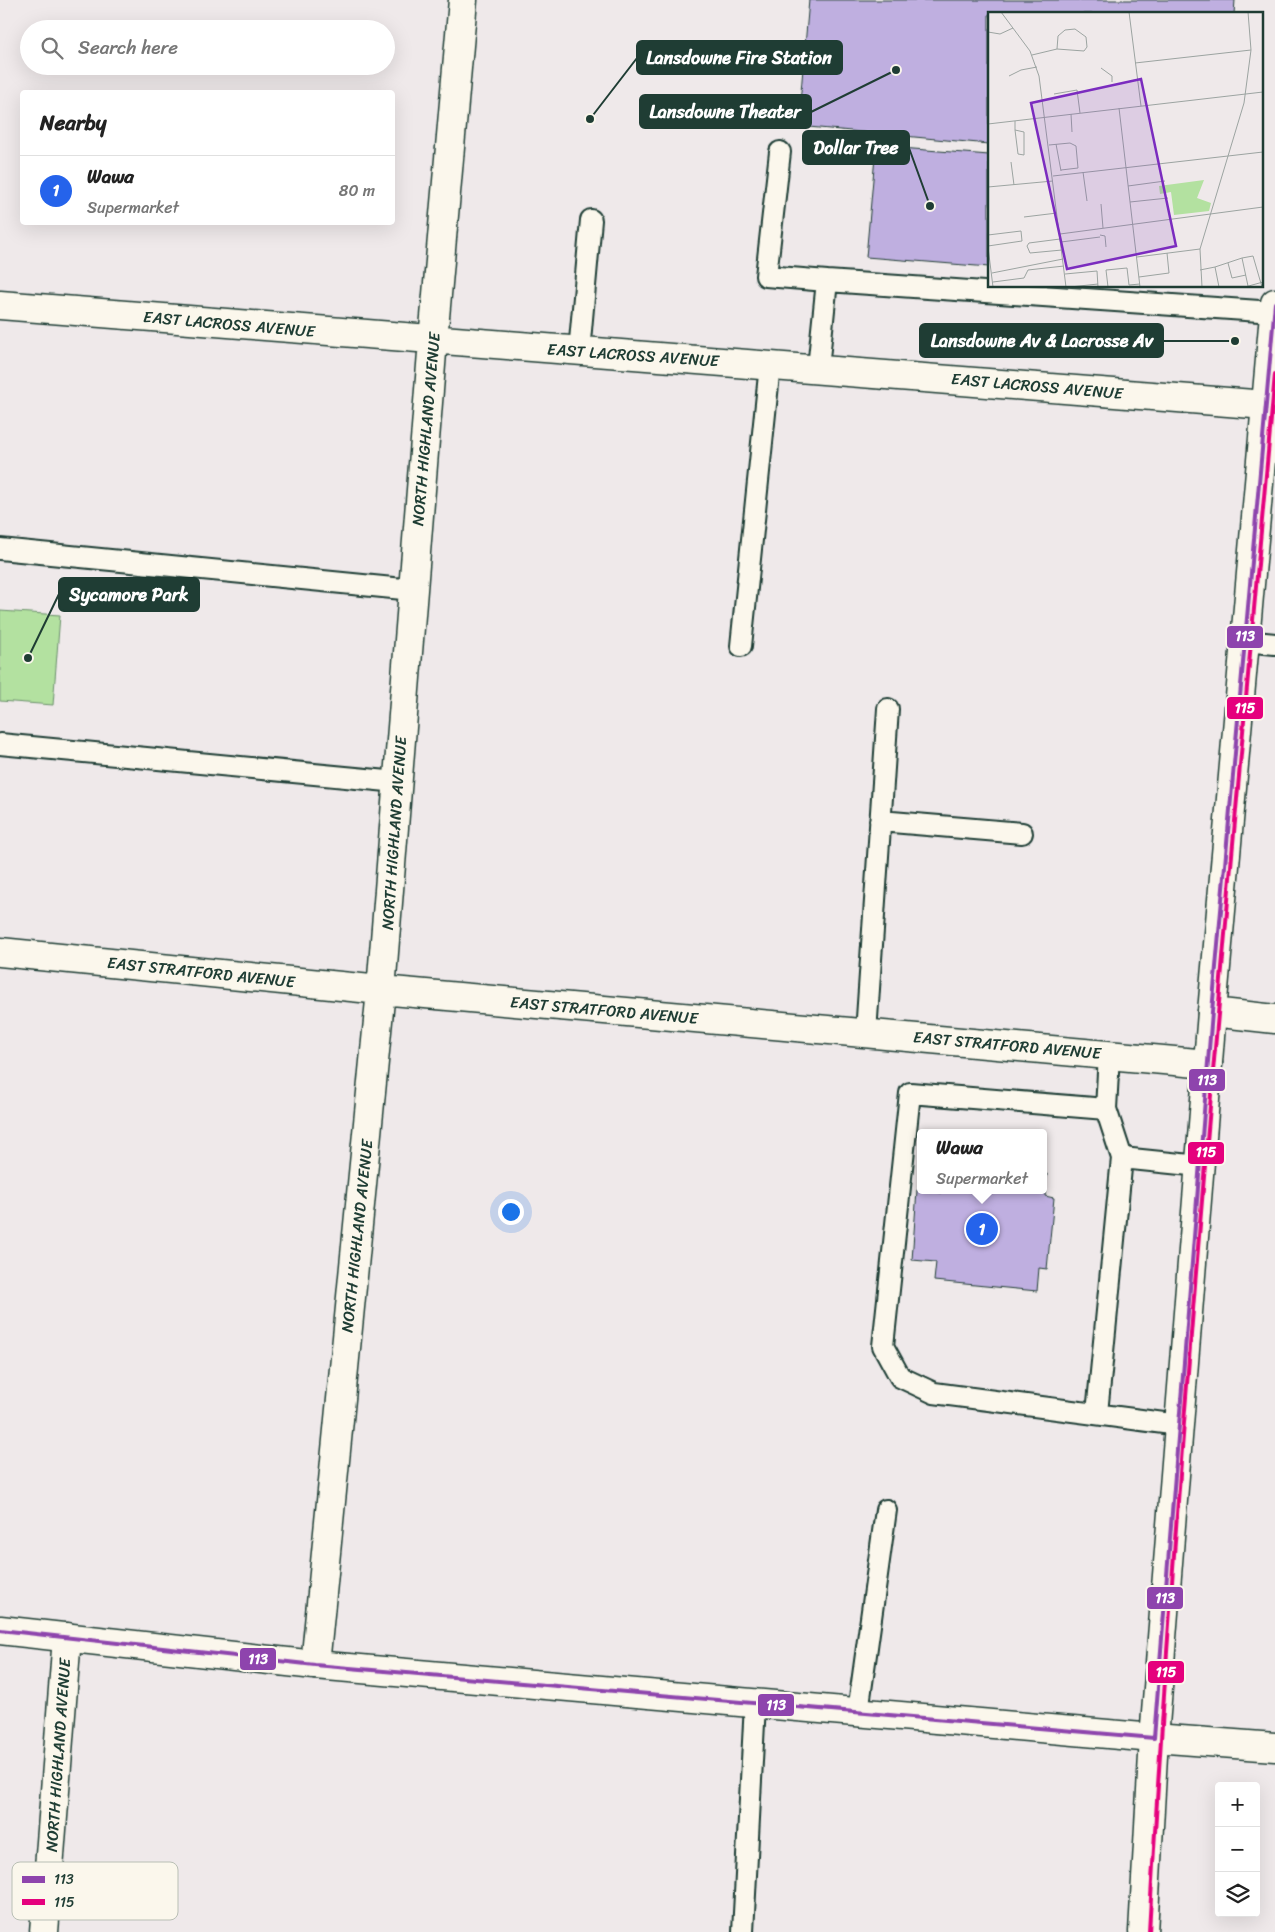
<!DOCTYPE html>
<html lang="en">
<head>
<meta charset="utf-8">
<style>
  :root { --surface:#fff; --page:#f6f6f6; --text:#222; --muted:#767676; --line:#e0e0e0; --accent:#2563eb }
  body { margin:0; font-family:Sriracha,sans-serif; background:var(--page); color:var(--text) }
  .controls { position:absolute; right:15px; bottom:15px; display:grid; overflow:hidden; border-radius:5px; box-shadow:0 5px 20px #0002 }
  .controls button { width:45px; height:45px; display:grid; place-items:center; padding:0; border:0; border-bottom:1px solid var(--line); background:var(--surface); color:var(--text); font:25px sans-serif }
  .you { position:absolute; left:510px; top:1211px; width:18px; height:18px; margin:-12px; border:4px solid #fff; border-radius:50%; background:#1a73e8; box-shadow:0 0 0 8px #1a73e833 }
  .badge { display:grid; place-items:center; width:32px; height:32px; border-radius:50%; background:var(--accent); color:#fff; font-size:16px; font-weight:700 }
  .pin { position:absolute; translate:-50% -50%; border:2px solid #fff; box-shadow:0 1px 5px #0006 }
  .popup { position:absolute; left:917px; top:1129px; width:130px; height:65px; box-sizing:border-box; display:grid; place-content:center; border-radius:5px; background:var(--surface); filter:drop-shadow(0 1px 4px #0005); font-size:16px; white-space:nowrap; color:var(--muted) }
  .popup b { font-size:19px; color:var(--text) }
  .popup::after { content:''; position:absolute; left:50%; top:100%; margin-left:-10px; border:10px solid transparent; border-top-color:var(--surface) }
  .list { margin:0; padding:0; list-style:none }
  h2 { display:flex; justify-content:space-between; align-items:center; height:65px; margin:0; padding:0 20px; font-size:21px }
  h2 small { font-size:16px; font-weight:400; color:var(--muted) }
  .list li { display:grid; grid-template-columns:32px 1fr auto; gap:15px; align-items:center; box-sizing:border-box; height:70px; padding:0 20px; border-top:1px solid var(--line) }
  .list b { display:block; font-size:19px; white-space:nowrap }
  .list p { margin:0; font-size:16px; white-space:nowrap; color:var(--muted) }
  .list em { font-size:16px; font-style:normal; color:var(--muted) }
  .icon { flex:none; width:28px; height:28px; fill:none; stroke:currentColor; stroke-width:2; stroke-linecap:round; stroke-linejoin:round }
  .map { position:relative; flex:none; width:1275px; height:1932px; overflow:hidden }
  .search { position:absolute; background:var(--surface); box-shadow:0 5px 20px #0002; left:20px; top:20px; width:375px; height:55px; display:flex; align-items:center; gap:12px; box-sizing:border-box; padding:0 18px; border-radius:28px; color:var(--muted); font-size:19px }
  .panel { position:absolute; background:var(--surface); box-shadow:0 5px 20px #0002; left:20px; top:90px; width:375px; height:135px; border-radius:5px }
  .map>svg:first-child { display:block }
</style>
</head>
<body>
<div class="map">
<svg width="1275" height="1932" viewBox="0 0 1275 1932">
  <rect width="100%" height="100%" fill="#efe9ea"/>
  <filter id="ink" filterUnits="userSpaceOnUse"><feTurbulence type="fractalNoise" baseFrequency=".02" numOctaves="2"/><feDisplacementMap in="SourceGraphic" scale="10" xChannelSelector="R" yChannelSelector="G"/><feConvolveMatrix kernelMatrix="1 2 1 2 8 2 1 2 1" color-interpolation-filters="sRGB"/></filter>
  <g filter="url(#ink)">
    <path fill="#b3e1a0" stroke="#698f6a" d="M0 611 60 615 53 705 0 701Z"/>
    <path fill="#bfafe0" stroke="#1f3d34" d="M809 0H1235L1234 14H989V144L798 126Z
      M876 146 989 155V267L866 257Z
      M1043 1174H1047L1045 1196 1054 1198 1047 1269 1039 1268 1037 1291 934 1281 936 1262 912 1260 917 1190 942 1193V1190H1043Z"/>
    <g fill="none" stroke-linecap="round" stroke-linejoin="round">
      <defs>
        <path id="lane" d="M780 152 766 276 827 281 818 368
          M827 281 1274 312
          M579 352 591 220
          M0 549 413 590
          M1245 641 1275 644
          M741 646 770 365
          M0 744 398 782
          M880 821 1022 833
          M866 1033 888 709
          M1106 1109 910 1093 883 1346 900 1377 934 1393 1179 1425
          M1122 1158 1200 1166
          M1097 1413 1122 1158 1106 1109 1109 1054
          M858 1712 886 1510
          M743 1932 755 1704"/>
        <path id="street" d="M0 305 1266 405
          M0 952 381 990 1208 1064
          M1212 1012 1275 1019
          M315 1665 381 990 433 340 463 0
          M1154 1738 1275 1747
          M44 1932 67 1637"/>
        <path id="secondary" d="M0 1630 315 1665 1154 1738"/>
        <path id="primary" d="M1143 1932 1154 1738 1212 1012 1275 303"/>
      </defs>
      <use href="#lane" stroke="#1f3d34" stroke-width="24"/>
      <use href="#street" stroke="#1f3d34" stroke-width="31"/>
      <use href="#secondary" stroke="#1f3d34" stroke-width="31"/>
      <use href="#primary" stroke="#1f3d34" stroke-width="31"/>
      <use href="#lane" stroke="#fbf7ec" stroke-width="20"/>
      <use href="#street" stroke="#fbf7ec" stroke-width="28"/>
      <use href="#secondary" stroke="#fbf7ec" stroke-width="28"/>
      <use href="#primary" stroke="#fbf7ec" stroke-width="28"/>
      <defs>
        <path id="bus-1" d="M0 1630 315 1665 1154 1738 1212 1012 1275 303"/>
        <path id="bus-2" d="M1149 1932C1179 1412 1229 893 1275 374"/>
      </defs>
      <use href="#bus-1" stroke="#fbf7ec" stroke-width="8"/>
      <use href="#bus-2" stroke="#fbf7ec" stroke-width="8"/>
      <use href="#bus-1" stroke="#8e44ad" stroke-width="4"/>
      <use href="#bus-2" stroke="#e5007d" stroke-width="4"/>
    </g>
  </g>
  <g text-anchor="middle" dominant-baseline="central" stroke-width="4" stroke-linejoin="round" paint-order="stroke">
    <g font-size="16" fill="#1f3d34" stroke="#fbf7ec">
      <text transform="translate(229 324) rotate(5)">EAST LACROSS AVENUE</text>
      <text transform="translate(633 355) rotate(4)">EAST LACROSS AVENUE</text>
      <text transform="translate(1037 386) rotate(5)">EAST LACROSS AVENUE</text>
      <text transform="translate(426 429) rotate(-85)">NORTH HIGHLAND AVENUE</text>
      <text transform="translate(394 833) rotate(-86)">NORTH HIGHLAND AVENUE</text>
      <text transform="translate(201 972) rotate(6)">EAST STRATFORD AVENUE</text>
      <text transform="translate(604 1010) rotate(5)">EAST STRATFORD AVENUE</text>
      <text transform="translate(1007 1045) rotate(5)">EAST STRATFORD AVENUE</text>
      <text transform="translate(357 1236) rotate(-84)">NORTH HIGHLAND AVENUE</text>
      <text transform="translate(58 1755) rotate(-86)">NORTH HIGHLAND AVENUE</text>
    </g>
  </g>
  <g transform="translate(988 12)">
    <rect width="275" height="275" fill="#efe9ea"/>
    <path d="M216 168 209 186 223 191 221 199 186 203 183 180 172 182 171 174Z" fill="#b3e1a0"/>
    <path fill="none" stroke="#9ca4a1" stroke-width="1" d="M13 0 42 39 51 64 78 275M141 0 153 94M0 20 12 22 25 16M44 43 69 37 96 39 99 35 98 25 87 17 77 18 70 24 69 37M147 51 263 38M113 56 124 64V70M21 64 33 58 49 55M66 82 89 78 92 101M131 96 152 275M83 102 84 120M27 109V118L30 142 36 143V120L27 118M0 112 275 80M68 132 73 159M61 133 82 131 88 134 90 156 73 158M23 150 26 173M95 160 99 189M65 164 275 140M140 174 177 169M0 175 65 169M142 190 180 186M113 192 115 216M36 205 69 201M72 222 275 195M0 223 33 219 34 229 0 234M112 223 117 224 118 235M72 227 41 231 39 234 42 241 74 238M73 230 112 225M0 235 5 275M149 245 212 237M240 251 244 266 258 263M212 258 227 255M4 261 75 247M77 262 109 259 110 275M151 265 181 261 179 241M5 270 36 266 40 258 76 254M260 274 254 246 265 244 274 275M82 275 110 272M120 275 118 258 139 256 141 273 152 272M214 275 212 237 256 91 263 38 260 0M231 275 227 255 254 246M257 275 275 270"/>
    <path fill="#7b2cbf" fill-opacity="0.15" stroke="#7b2cbf" stroke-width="2.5" d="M153 67 188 234 79 257 43 91Z"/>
    <rect width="275" height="275" fill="none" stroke="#1f3d34" stroke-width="2.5"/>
  </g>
  <rect x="12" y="1862" width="166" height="58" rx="8" fill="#fbf7ec" stroke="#b9bfb5" stroke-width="1"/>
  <rect x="22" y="1876" width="23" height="7" fill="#8e44ad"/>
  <rect x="22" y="1899" width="23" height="6" fill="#e5007d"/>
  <g font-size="14" fill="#1f3d34">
    <text x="54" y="1884">113</text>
    <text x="54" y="1907">115</text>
  </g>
  <path fill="none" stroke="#1f3d34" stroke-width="2" d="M590 119L637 58M896 70L811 112M930 206L909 148M1235 341L1163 341M28 658L59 594"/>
  <g fill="#1f3d34" stroke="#fbf7ec" stroke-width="2">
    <circle cx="590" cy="119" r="5"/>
    <circle cx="896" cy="70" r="5"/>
    <circle cx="930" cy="206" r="5"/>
    <circle cx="1235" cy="341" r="5"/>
    <circle cx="28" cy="658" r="5"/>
  </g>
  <g fill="#1f3d34" stroke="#1f3d34" stroke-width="2">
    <rect x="637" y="41" width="205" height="33" rx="5"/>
    <rect x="640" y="95" width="171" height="33" rx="5"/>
    <rect x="803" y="131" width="106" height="33" rx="5"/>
    <rect x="920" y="324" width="243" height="33" rx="5"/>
    <rect x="59" y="578" width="140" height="33" rx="5"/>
  </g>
  <g font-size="18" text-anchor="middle" font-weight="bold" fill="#fff">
    <text x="739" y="64">Lansdowne Fire Station</text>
    <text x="725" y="118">Lansdowne Theater</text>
    <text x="856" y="154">Dollar Tree</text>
    <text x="1042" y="347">Lansdowne Av &amp; Lacrosse Av</text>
    <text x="129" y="601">Sycamore Park</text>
  </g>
  <g stroke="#fbf7ec" stroke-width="2">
    <rect x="1226" y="625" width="38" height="24" rx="5" fill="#8e44ad"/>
    <rect x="1226" y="696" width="38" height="24" rx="5" fill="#e5007d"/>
    <rect x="1188" y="1068" width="38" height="24" rx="5" fill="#8e44ad"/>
    <rect x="1187" y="1141" width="38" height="24" rx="5" fill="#e5007d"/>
    <rect x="1146" y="1586" width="38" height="24" rx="5" fill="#8e44ad"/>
    <rect x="239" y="1647" width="38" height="24" rx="5" fill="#8e44ad"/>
    <rect x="1147" y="1660" width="38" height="24" rx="5" fill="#e5007d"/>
    <rect x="757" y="1693" width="38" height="24" rx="5" fill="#8e44ad"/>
  </g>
  <g font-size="14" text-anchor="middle" font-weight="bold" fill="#fff">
    <text x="1245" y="641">113</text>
    <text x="1245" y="713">115</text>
    <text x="1207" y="1085">113</text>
    <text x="1206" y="1157">115</text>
    <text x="1165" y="1603">113</text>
    <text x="258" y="1664">113</text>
    <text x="1166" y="1677">115</text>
    <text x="776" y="1710">113</text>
  </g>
</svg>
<div class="controls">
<button>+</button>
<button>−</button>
<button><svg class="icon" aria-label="layers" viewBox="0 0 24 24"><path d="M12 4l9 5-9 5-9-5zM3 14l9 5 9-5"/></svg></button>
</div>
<div class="you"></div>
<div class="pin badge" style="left:982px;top:1229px">1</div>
<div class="popup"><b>Wawa</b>Supermarket</div>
<div class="search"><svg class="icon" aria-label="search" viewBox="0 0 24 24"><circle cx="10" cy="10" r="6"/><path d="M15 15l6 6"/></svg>Search here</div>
<section class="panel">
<h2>Nearby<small></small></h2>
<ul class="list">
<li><span class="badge">1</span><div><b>Wawa</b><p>Supermarket</p></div><em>80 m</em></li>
</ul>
</section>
</div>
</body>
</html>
